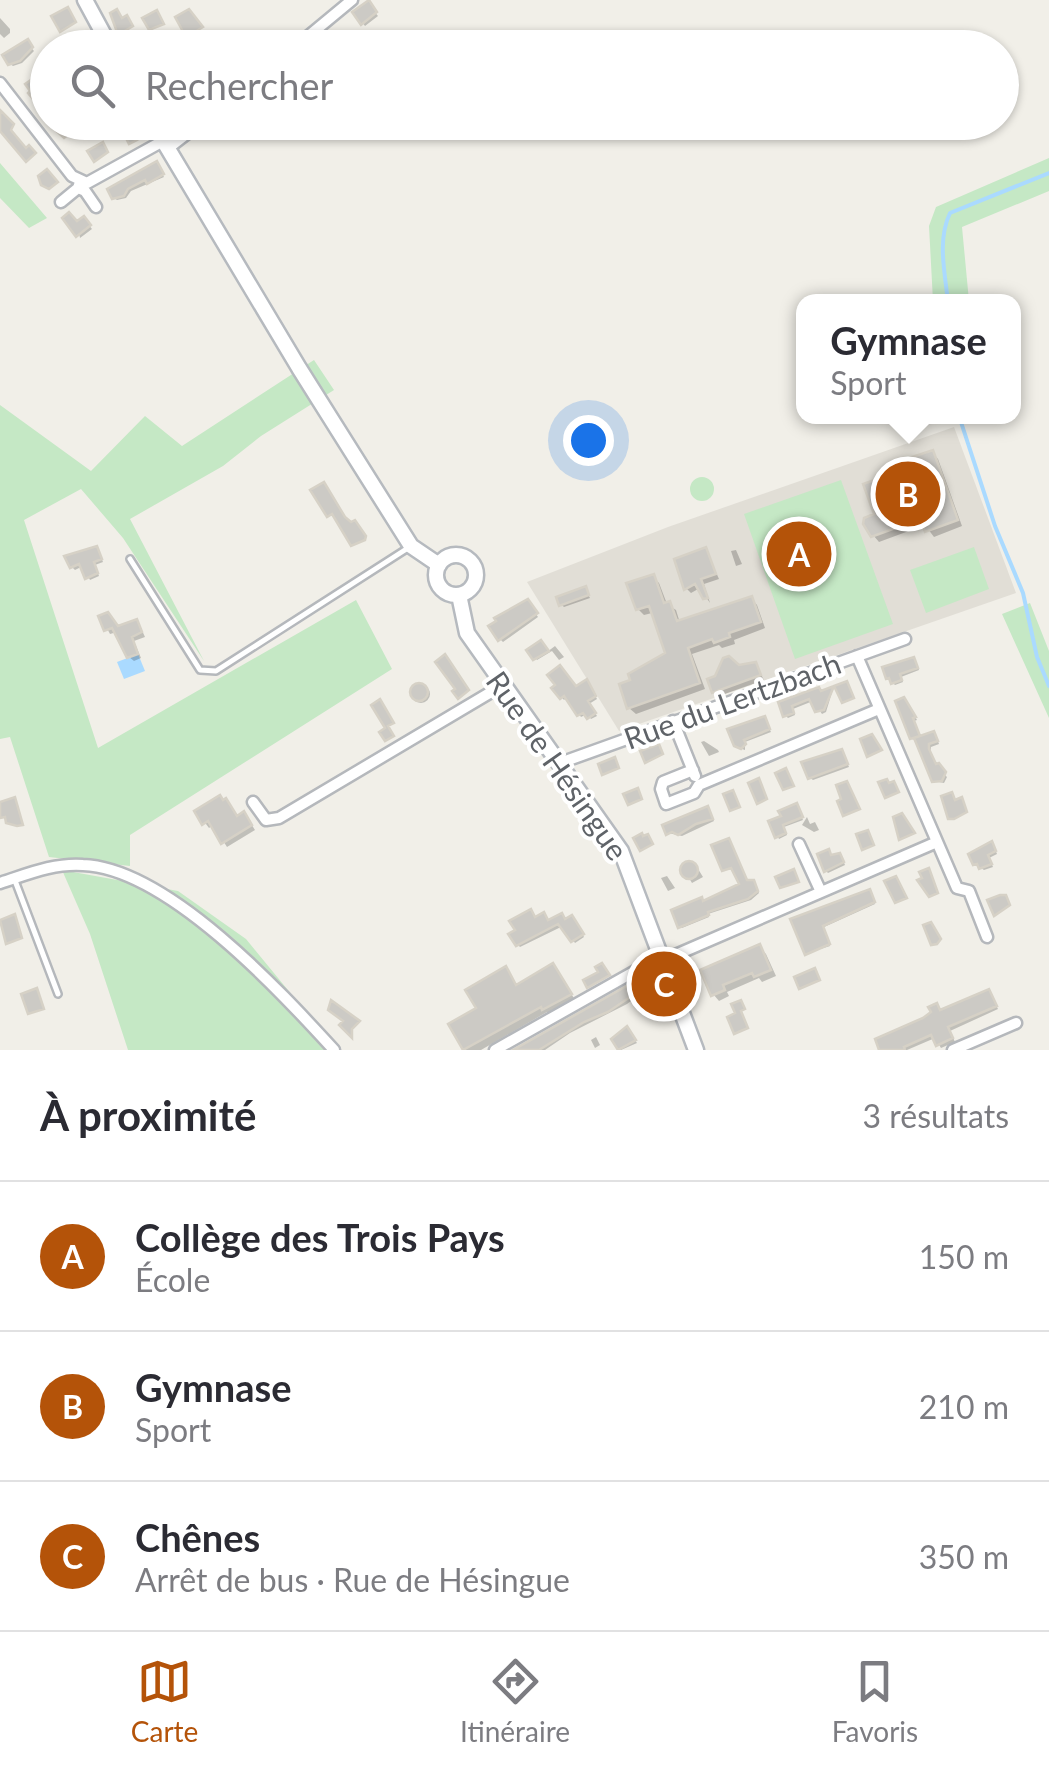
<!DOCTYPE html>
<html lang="fr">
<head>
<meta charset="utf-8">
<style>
  :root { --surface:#fff; --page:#f2f2f3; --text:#2b2b33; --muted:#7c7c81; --line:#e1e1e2; --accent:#b45309 }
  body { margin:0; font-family:Lato,sans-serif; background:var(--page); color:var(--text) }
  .you { position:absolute; left:588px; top:440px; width:35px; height:35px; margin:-25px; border:8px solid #fff; border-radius:50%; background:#1a73e8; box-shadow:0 0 0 15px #1a73e833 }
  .badge { display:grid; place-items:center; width:65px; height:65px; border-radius:50%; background:var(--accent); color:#fff; font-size:32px; font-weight:700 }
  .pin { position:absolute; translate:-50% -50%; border:5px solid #fff; box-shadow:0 2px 10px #0006 }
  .popup { position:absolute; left:796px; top:294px; width:225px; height:130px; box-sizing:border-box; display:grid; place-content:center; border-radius:20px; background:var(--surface); filter:drop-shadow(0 2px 8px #0005); font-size:32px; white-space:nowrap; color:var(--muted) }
  .popup b { font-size:38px; color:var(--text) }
  .popup::after { content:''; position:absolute; left:50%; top:100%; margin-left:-20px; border:20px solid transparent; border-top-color:var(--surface) }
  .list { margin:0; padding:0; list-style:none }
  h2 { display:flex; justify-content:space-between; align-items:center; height:130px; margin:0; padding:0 40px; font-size:42px }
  h2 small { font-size:32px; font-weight:400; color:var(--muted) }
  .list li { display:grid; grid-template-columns:65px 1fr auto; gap:30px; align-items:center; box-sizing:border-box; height:150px; padding:0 40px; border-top:2px solid var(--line) }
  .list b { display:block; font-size:38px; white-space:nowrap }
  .list p { margin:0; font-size:32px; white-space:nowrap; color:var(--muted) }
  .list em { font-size:32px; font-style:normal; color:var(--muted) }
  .icon { flex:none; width:55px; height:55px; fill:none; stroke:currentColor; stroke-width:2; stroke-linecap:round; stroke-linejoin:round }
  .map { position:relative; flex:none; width:1049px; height:1050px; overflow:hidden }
  .search { position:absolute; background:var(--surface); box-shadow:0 2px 8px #0004; left:30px; right:30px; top:30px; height:110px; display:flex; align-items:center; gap:25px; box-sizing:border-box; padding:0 35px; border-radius:55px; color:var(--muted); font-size:38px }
  .sheet { height:580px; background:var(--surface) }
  nav { display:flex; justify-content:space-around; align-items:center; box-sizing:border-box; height:140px; border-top:2px solid var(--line); background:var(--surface); font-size:28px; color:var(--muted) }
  nav a { display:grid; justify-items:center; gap:5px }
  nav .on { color:var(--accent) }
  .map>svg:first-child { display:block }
</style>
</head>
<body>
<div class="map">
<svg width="1049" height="1050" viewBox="0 0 1049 1050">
  <rect width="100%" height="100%" fill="#f1efe8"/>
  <path fill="#e1ded6" d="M954 427 1016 593 619 731 527 582 668 527Z"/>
  <path fill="#c5e8c5" d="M1049 158V191L962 227 969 301H933L929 226 936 207Z
    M0 163 47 218 29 228 0 198Z
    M314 360 334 390 261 436 223 466 130 519 204 661 123 538 81 489 24 520 98 748 356 600 392 669 130 835V866L49 857 10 737 0 739V405L91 471 145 416 182 446Z
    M690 489a12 12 0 1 1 24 0a12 12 0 1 1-24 0Z
    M841 480 893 624 795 659 744 514Z
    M974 547 989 589 926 613 910 570Z
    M1030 603 1049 651V718L1002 614Z
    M62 870 178 891 246 939 301 1006 329 1050H128L90 934Z"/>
  <path fill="#aadaff" d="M138 654 145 671 124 679 117 662Z"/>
  <path fill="#0003" d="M368 4 378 16 365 26 355 13Z
    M0 18 10 29V33L4 38 0 34Z
    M27 43 34 51 22 63 13 66 10 64Z
    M158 167 164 177 131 191 126 198 117 200 114 198Z
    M84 219 92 229 80 238 77 224Z
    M932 453 938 459 962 526 934 537 925 525 879 542 873 535 877 516 906 471Z
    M706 550 719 579 704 584 710 603 700 588 691 593 686 588Z
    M736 550 742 564 736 566 731 551Z
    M99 552 103 562 95 565 99 576 90 580 83 566 75 570 72 567Z
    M653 577 659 583 667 604 676 610 680 623 751 598 757 605 765 628 734 640 735 644 722 648 719 645 692 654 705 689 636 714 629 708 668 654 652 613 644 615 638 609Z
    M585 589 590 598 564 607 561 604Z
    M530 605 538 617 503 642 500 639Z
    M101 617 119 628 136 622 140 626 145 637 134 641 141 658 134 661 129 657 117 632 110 634Z
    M555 646 564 657 559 660 552 651 537 660 530 650 547 652Z
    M916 662 919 670 901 677 903 682 895 685 888 678Z
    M755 664 764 680 719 696 714 691 738 667Z
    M589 685 597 699 589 704 597 716 591 719 587 714 581 717 567 697 564 700 554 688 576 689Z
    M412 694a9 9 0 1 1 18 0a9 9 0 1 1-18 0Z
    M833 689 826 712 822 714 813 701 793 709 795 715 788 718 785 715 781 703Z
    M906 703 917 720 914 721 921 738 936 736 939 744 931 747 930 754 937 767 947 777 944 783 934 781 913 738Z
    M764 718 771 732 745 742V750L739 748 730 731Z
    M704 741 718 750 719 752 709 756 701 742Z
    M844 755 849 767 813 780 810 778Z
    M798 808 803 820 784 827 787 835 779 839 771 823Z
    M709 811 714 821 682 836 668 833Z
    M197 812 248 819 255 830 227 847 213 825 209 828Z
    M807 817 810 824 815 822 819 830 814 832 802 825Z
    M714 846 747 883 755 885 759 893 751 900 708 914 709 917 682 928 680 926 704 904 742 885 734 869 724 870Z
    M994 847 997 854 989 858 993 867 984 870 975 864Z
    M832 857 842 858 845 865 828 873 826 871Z
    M695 864 703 877 692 883 683 868Z
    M667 876 675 888 668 891 661 878Z
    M871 893 875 904 822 928 830 946 808 953 794 920Z
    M536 920 549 923 574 921 584 937 575 943 563 926 520 947 518 945Z
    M759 947 766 954 776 976 762 982 759 978 727 992 729 996 719 1001 713 994Z
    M558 972 575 1000 550 1014 547 1012 481 1050H466L452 1025 479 1009 511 975 517 987Z
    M648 980 651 986 627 1004 570 1033 545 1050H522Z
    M989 992 998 1009 950 1031 955 1042 941 1048 935 1038 907 1050H882L924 1020 937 1006 942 1012Z
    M627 1029 637 1043 621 1050 615 1040Z
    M596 1037 600 1045 595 1048 591 1040Z"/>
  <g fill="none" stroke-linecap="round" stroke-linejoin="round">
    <path stroke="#aadaff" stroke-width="4" d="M948 302C945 273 937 240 950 213L1049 173
      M959 416 995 526 1023 593 1037 657 1049 686"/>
  </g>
  <path fill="#cccac5" stroke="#d6d1c6" stroke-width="2.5" d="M369 0 377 12 361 25 352 12Z
    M68 7 76 22 60 32 51 16Z
    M117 9 122 18 127 15 133 26 118 35 110 13Z
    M189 9 203 27 186 37 175 17Z
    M157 10 164 24 149 30 142 18Z
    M28 39 33 47 20 61 8 65 2 55Z
    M35 77 40 85 44 82 48 86V117L28 93 30 91 25 84Z
    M0 110 14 124 11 130 26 148 29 145 36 153 26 162 0 131Z
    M52 122H73L71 124 75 130 64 138 52 127Z
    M118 122H134L137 129 132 132 137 140 129 144Z
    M103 142 108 152 94 162 87 151Z
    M157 161 164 174 147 184 145 180 128 189 124 196 112 199 107 189Z
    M47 169 58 182 49 189 41 185 38 176Z
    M69 212 77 221 84 216 91 225 76 237 62 218Z
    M933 450 958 520 925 532 920 519 871 537 863 524 864 518 874 514 863 484 903 470 900 461Z
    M324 482 345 517 351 522 355 520 366 536 365 540 351 546 332 514 327 517 310 490Z
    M97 546 102 559 94 562 98 573 85 579 79 564 70 568 64 556Z
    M706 547 716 574 701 579 708 598 703 599 695 584 684 590 674 559Z
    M654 574 664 603 670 601 677 621 752 596 761 622 729 633 730 637 714 643 712 639 688 648 700 683 627 709 619 684 630 680 628 674 665 653 649 606 636 610 626 583Z
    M586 586 589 595 559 606 556 597Z
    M528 599 538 613 498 641 488 626 496 621 494 618Z
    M108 612 118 626 137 619 142 632 132 637 138 654 127 658 112 628 104 631 98 616Z
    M541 640 549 651 533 660 526 650Z
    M445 654 469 690 458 699 452 691 455 689 435 662Z
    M729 656 739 665 756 662 761 675 712 693 707 679 715 676 723 658Z
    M914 657 918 668 900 674 902 680 891 684 889 678 886 679 882 667Z
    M560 665 576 686 587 679 596 696 588 701 596 713 587 719 583 713 577 716 564 696 560 699 551 688 555 685 547 675Z
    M847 681 854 698 842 703 834 686Z
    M410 692a9 9 0 1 1 18 0a9 9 0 1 1-18 0Z
    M834 686 824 710 815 712 809 699 792 706 794 713 783 717 778 702 819 687 821 691Z
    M904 697 916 717 913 718 920 736 910 739 895 701Z
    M380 699 394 723 388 726 394 736 385 741 379 732 385 728 371 705Z
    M765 716 770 729 744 740 746 744 741 749 734 746 727 729Z
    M934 731 938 741 929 744V749L936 764 939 763 946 772 942 781 932 782 914 738Z
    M872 734 882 750 867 757 860 739Z
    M659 744 663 754 645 763 640 751Z
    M842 749 848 764 808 779 801 762Z
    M615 757 619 768 602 775 598 764Z
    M786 768 794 786 783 790 775 773Z
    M759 778 767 799 757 804 748 783Z
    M887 779 889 783 894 781 899 792 885 798 878 782Z
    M847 781 860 809 843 816 837 801 841 799 836 785Z
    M638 788 642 799 628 805 623 794Z
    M733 790 740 807 730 811 723 794Z
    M952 792 955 800 962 797 967 812 954 819H948L941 796Z
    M220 795 223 800 226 798 237 816 244 811 252 825 221 844 208 821 202 825 194 811Z
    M15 797 23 825 17 826 6 823 5 817 0 818V802Z
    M797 803 803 817 783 825 786 833 775 838 768 821 781 816 778 811Z
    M708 806 713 819 696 824 678 835 672 832 666 835 662 825Z
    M902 813 915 833 899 840 893 817Z
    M868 830 874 845 862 850 856 834Z
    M642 833 643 836 648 834 653 844 640 851 633 838Z
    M729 838 747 880H754L758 891 748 899 708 912 709 915 678 928 671 910 702 897 703 901 739 884 731 868 722 871 711 845Z
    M992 841 996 851 988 855 992 864 979 869 977 864 973 865 968 854Z
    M829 849 831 855 840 853 844 862 824 872 817 854Z
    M680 870a9 9 0 1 1 18 0a9 9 0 1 1-18 0Z
    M929 868 938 893 929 897 917 880 922 878 919 872Z
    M794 869 799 882 780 888 775 877Z
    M896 876 907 898 895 903 884 881Z
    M870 889 875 902 823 926 830 944 805 955 790 919Z
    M1000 895H1006L1010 905 994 916 987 900Z
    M531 909 535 917 544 912 548 920 562 913 565 919 572 915 584 934 571 942 558 924 516 946 508 934 515 930 509 921Z
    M15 914 22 938 6 944 0 920Z
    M931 922 941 939 937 944 931 945 923 925Z
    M760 944 771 970 754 977 752 973 723 985 725 990 711 996 700 970Z
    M553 963 572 994 542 1010 541 1007 463 1050 448 1024 476 1008 465 990 506 966 516 985Z
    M602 963 610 975 587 988 583 980 598 972 595 967Z
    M815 968 820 980 799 989 794 977Z
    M646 975 651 983 608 1012 584 1022 539 1050H513Z
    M37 988 44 1009 28 1014 21 994Z
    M989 989 997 1006 948 1027 953 1038 936 1046 931 1035 904 1047 905 1050H879L875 1039 923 1018 931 1012 928 1007 937 1003 940 1010Z
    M331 1000 360 1021 352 1029V1038L339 1025 343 1021 328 1010Z
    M741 1000 745 1009 741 1011 748 1028 734 1034 727 1017 735 1013 731 1004Z
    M627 1026 636 1040 618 1050 611 1039Z"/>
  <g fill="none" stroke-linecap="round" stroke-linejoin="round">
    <defs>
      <path id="lane" d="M130 559 200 670 216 671 408 548
        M14 878 58 994"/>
      <path id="street" d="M294 48 352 0
        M0 83 72 176 87 183 163 141
        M167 149 202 122
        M78 188 85 191 96 207
        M61 202 78 188 80 182
        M857 656 957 888 969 891 987 937
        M673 721 695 776
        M560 763 905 639
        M693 770 663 782 661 789 666 804 694 793 699 785 879 709
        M253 802 266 820 279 818 503 685
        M799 844 821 892
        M0 883C28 874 53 863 83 865 167 868 280 991 334 1050
        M664 960 937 842
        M495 1050 662 956
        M953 1050 1016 1023"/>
      <path id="secondary" d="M85 0 111 48
        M152 122 299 368 411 546 439 565
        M436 575a20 20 0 1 1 40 0a20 20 0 1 1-40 0Z
        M459 595 467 633 621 851 696 1050"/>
    </defs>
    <use href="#lane" stroke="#b5b8bc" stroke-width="10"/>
    <use href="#street" stroke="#b5b8bc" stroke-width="15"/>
    <use href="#secondary" stroke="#b6babf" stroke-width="19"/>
    <use href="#lane" stroke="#fff" stroke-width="5"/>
    <use href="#street" stroke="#fff" stroke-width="10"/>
    <use href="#secondary" stroke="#fff" stroke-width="14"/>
  </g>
  <g text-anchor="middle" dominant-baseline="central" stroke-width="8" stroke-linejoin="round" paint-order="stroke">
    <g font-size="30" fill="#5f6368" stroke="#fff">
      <text transform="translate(732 700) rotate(-20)">Rue du Lertzbach</text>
      <text transform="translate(558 765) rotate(55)">Rue de Hésingue</text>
    </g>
  </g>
</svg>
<div class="you"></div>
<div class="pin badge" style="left:799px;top:554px">A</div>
<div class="pin badge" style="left:908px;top:494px">B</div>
<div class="popup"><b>Gymnase</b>Sport</div>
<div class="pin badge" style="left:664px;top:984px">C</div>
<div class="search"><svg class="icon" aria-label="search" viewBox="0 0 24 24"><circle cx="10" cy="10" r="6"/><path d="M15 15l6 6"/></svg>Rechercher</div>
</div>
<section class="sheet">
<h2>À proximité<small>3 résultats</small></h2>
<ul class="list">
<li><span class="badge">A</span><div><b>Collège des Trois Pays</b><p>École</p></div><em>150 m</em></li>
<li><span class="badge">B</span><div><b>Gymnase</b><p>Sport</p></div><em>210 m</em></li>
<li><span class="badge">C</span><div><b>Chênes</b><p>Arrêt de bus · Rue de Hésingue</p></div><em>350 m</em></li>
</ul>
</section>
<nav>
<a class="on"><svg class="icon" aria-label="map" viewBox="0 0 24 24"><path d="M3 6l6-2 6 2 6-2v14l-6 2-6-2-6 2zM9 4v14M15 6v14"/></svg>Carte</a>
<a><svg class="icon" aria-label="directions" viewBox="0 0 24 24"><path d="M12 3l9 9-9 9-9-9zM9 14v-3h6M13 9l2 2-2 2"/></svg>Itinéraire</a>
<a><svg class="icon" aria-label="saved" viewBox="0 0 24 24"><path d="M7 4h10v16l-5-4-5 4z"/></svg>Favoris</a>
</nav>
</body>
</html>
